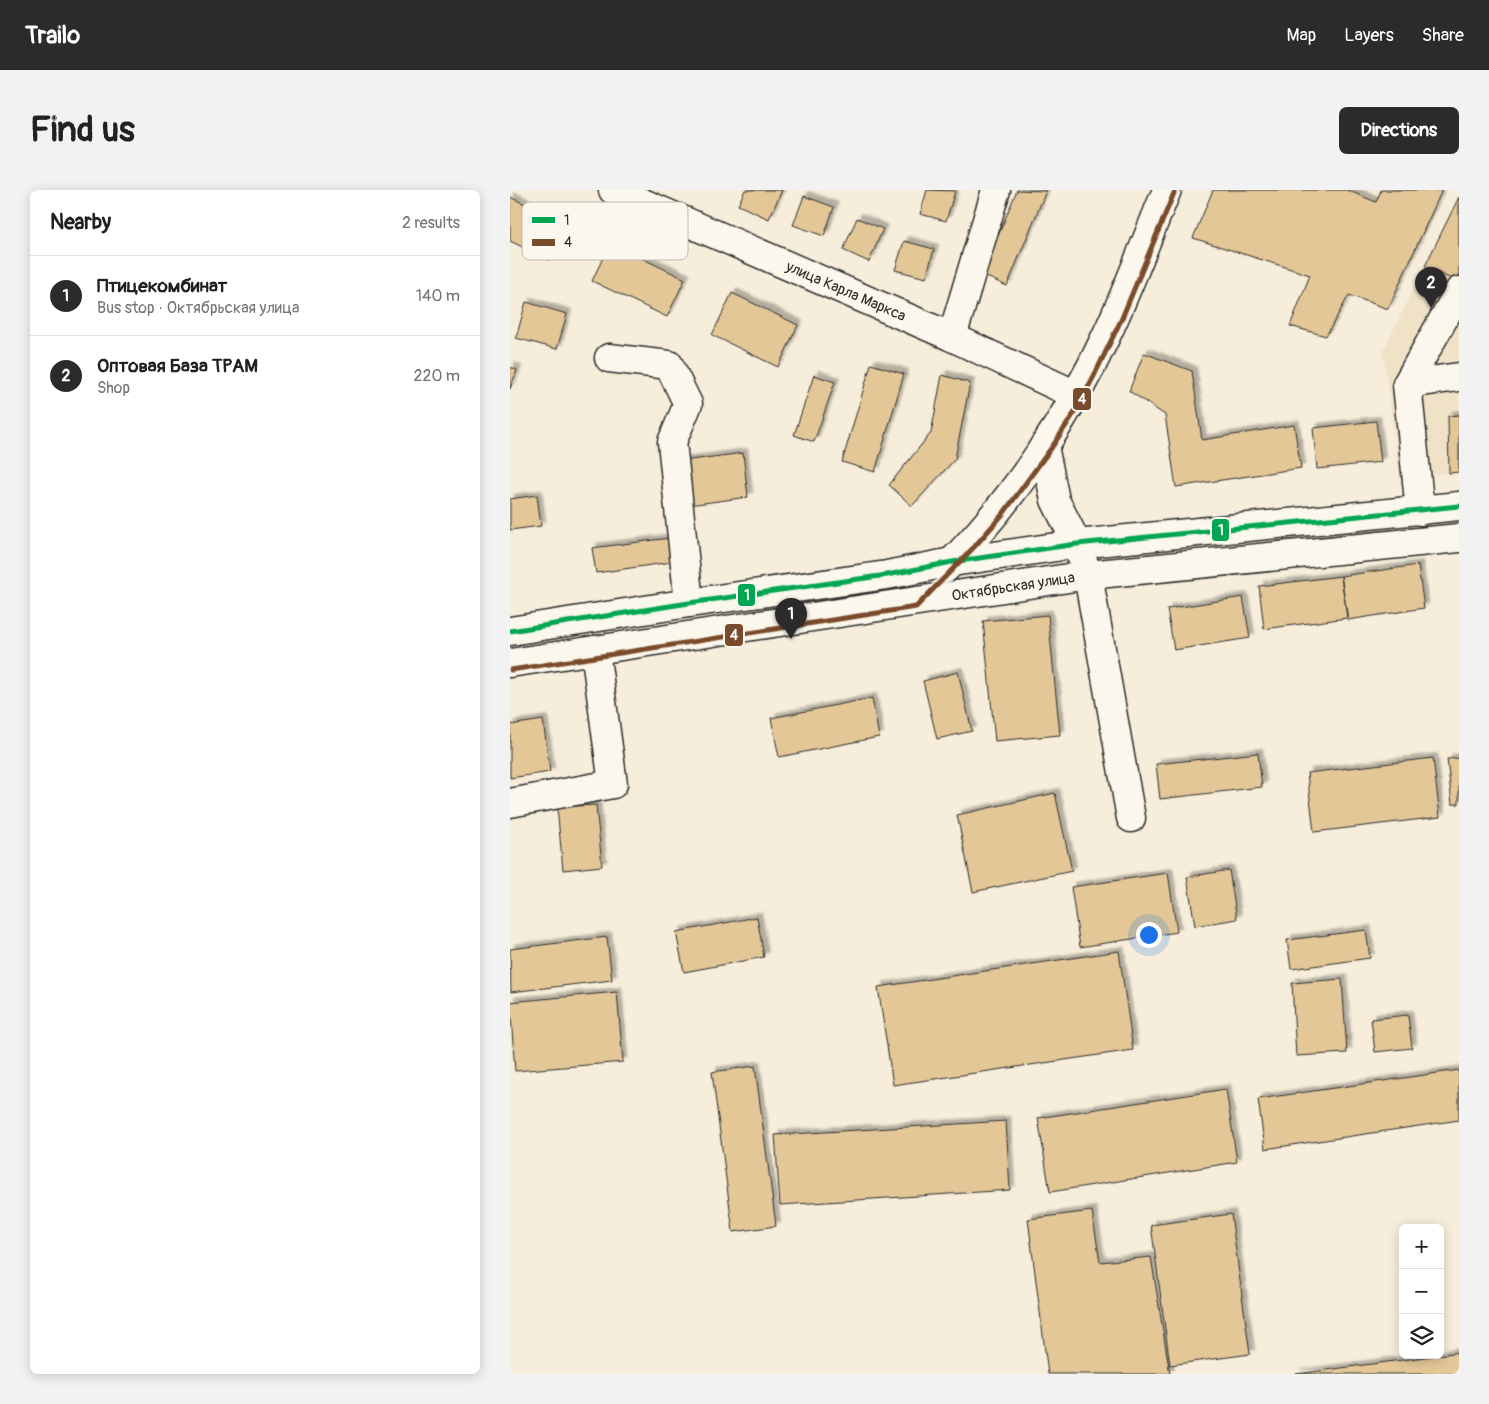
<!DOCTYPE html>
<html lang="en">
<head>
<meta charset="utf-8">
<style>
  :root { --surface:#fff; --page:#f2f2f2; --text:#202124; --muted:#757577; --line:#e0e0e0; --accent:#2b2b2b }
  body { margin:0; font-family:Pangolin,sans-serif; background:var(--page); color:var(--text) }
  .controls { position:absolute; right:15px; bottom:15px; display:grid; overflow:hidden; border-radius:8px; box-shadow:0 2px 12px #0003 }
  .controls button { width:45px; height:45px; display:grid; place-items:center; padding:0; border:0; border-bottom:1px solid var(--line); background:var(--surface); color:var(--text); font:25px sans-serif }
  .you { position:absolute; left:638px; top:744px; width:18px; height:18px; margin:-12px; border:4px solid #fff; border-radius:50%; background:#1a73e8; box-shadow:0 0 0 8px #1a73e833 }
  .badge { display:grid; place-items:center; width:32px; height:32px; border-radius:50%; background:var(--accent); color:#fff; font-size:16px; font-weight:700 }
  .pin { position:absolute; translate:-50% -41px; filter:drop-shadow(0 1px 2px #0008) }
  .pin::after { content:''; position:absolute; top:26px; width:18px; height:15px; background:inherit; clip-path:polygon(0 0,100% 0,50% 100%) }
  .list { margin:0; padding:0; list-style:none }
  h2 { display:flex; justify-content:space-between; align-items:center; height:65px; margin:0; padding:0 20px; font-size:21px }
  h2 small { font-size:16px; font-weight:400; color:var(--muted) }
  .list li { display:grid; grid-template-columns:32px 1fr auto; gap:15px; align-items:center; box-sizing:border-box; height:80px; padding:0 20px; border-top:1px solid var(--line) }
  .list b { display:block; font-size:19px; white-space:nowrap }
  .list p { margin:0; font-size:16px; white-space:nowrap; color:var(--muted) }
  .list em { font-size:16px; font-style:normal; color:var(--muted) }
  .icon { flex:none; width:28px; height:28px; fill:none; stroke:currentColor; stroke-width:2; stroke-linecap:round; stroke-linejoin:round }
  .map { position:relative; flex:none; width:949px; height:1184px; overflow:hidden; border-radius:8px }
  header { display:flex; align-items:center; gap:30px; box-sizing:border-box; height:70px; padding:0 25px; background:var(--accent); color:#fff }
  header strong { font-size:24px }
  nav { display:flex; gap:28px; margin-inline-start:auto; font-size:18px }
  .intro { display:flex; align-items:center; justify-content:space-between; box-sizing:border-box; height:120px; padding:0 30px }
  h1 { margin:0; font-size:35px }
  .button { padding:12px 22px; border-radius:8px; background:var(--accent); color:#fff; font-size:18px; font-weight:700 }
  main { display:flex; gap:30px; padding:0 30px }
  aside { flex:1; background:var(--surface); border-radius:8px; box-shadow:0 2px 12px #0003 }
  .map>svg:first-child { display:block }
</style>
</head>
<body>
<header>
<strong>Trailo</strong>
<nav><a>Map</a><a>Layers</a><a>Share</a></nav>
</header>
<div class="intro"><h1>Find us</h1><a class="button">Directions</a></div>
<main>
<aside>
<h2>Nearby<small>2 results</small></h2>
<ul class="list">
<li><span class="badge">1</span><div><b>Птицекомбинат</b><p>Bus stop · Октябрьская улица</p></div><em>140 m</em></li>
<li><span class="badge">2</span><div><b>Оптовая База ТРАМ</b><p>Shop</p></div><em>220 m</em></li>
</ul>
</aside>
<div class="map">
<svg width="949" height="1184" viewBox="0 0 949 1184">
  <defs>
    <filter id="shadow"><feDropShadow dx="4.5" dy="-4.5" stdDeviation="1" flood-color="#0004"/></filter>
  </defs>
  <rect width="100%" height="100%" fill="#f6eddb"/>
  <filter id="ink" filterUnits="userSpaceOnUse"><feTurbulence type="fractalNoise" baseFrequency=".02" numOctaves="2"/><feDisplacementMap in="SourceGraphic" scale="10" xChannelSelector="R" yChannelSelector="G"/><feConvolveMatrix kernelMatrix="1 2 1 2 8 2 1 2 1" color-interpolation-filters="sRGB"/></filter>
  <g filter="url(#ink)">
    <path fill="#f0e2c7" d="M949 7V282L890 289 873 161Z"/>
    <path fill="#e3c797" stroke="#2b2b2b" filter="url(#shadow)" d="M235 0H272L259 29 228 15Z
      M417 0 445 1 436 31 410 24Z
      M507 0 536 1 497 96 472 85Z
      M703 0H837L866 12 871 0H932L878 119 839 105 816 146 780 136 800 85 683 48Z
      M294 6 324 17 314 46 283 35Z
      M0 7 57 34 40 70 0 51Z
      M949 7V89L947 92 915 76Z
      M347 28 373 39 359 72 333 60Z
      M394 51 424 59 416 88 385 80Z
      M100 53 175 89 157 127 82 91Z
      M222 103 288 135 268 177 202 145Z
      M16 112 57 124 47 159 6 148Z
      M634 163 682 181 692 250 784 235 791 278 666 297 655 225 619 201Z
      M361 174 394 184 365 282 332 272Z
      M0 177 7 180 0 199Z
      M304 185 325 192 304 252 284 245Z
      M432 185 460 193 445 269 402 316 379 295 421 243Z
      M949 225V282L939 283 938 226Z
      M866 231 871 272 807 279 803 238Z
      M233 263 238 307 179 315 173 271Z
      M27 305 31 336 0 340V309Z
      M160 348 162 372 86 383 82 358Z
      M908 375 914 418 838 430 831 386Z
      M831 386 837 428 754 439 749 396Z
      M733 407 740 448 664 460 657 419Z
      M538 425 550 545 485 551 473 431Z
      M448 482 462 541 427 549 413 491Z
      M362 508 369 547 269 567 261 528Z
      M33 530 40 582 0 588V535Z
      M748 563 752 597 650 609 646 574Z
      M923 568 930 627 804 642 797 583Z
      M949 568V614H942L937 569Z
      M545 603 562 681 463 702 447 625Z
      M86 615 92 676 53 680 47 617Z
      M719 680 727 729 685 736 677 687Z
      M658 683 667 742 570 757 561 697Z
      M247 727 254 767 174 782 166 742Z
      M856 740 860 768 781 779 777 750Z
      M97 747 102 790 1 802 0 759Z
      M609 761 623 860 383 895 368 797Z
      M832 789 837 863 786 866 782 793Z
      M107 802 113 872 5 881 0 812Z
      M898 825 902 858 865 862 861 829Z
      M245 876 266 1036 223 1042 202 882Z
      M949 880V930L755 959 748 909Z
      M716 899 727 972 540 1002 528 928Z
      M496 931 500 1000 270 1015 265 945Z
      M582 1021 590 1072 641 1067 660 1184H538L518 1029Z
      M721 1024 740 1164 660 1175 641 1035Z
      M949 1162V1184H786L930 1165Z"/>
    <g fill="none" stroke-linecap="round" stroke-linejoin="round">
      <defs>
        <g id="minor">
          <path id="s1" d="M103 0 442 147 566 205"/>
          <path d="M442 147 486 0"/>
          <path d="M99 168 159 175 178 214 162 252 179 413"/>
          <path d="M897 194 949 187"/>
          <path d="M534 256 545 310 567 354 578 385 621 628"/>
          <path d="M910 321 897 194 949 101"/>
          <path d="M0 613 103 594 85 460"/>
        </g>
        <g id="major">
          <path d="M436 378C501 313 559 227 597 144 619 97 637 48 657 0"/>
          <path d="M0 441 179 413 377 385 442 372 567 354 949 316"/>
          <path id="s2" d="M0 473 578 385 949 348"/>
        </g>
      </defs>
      <use href="#minor" stroke="#2b2b2b" stroke-width="31"/>
      <use href="#major" stroke="#2b2b2b" stroke-width="31"/>
      <use href="#minor" stroke="#fbf7ec" stroke-width="28"/>
      <use href="#major" stroke="#fbf7ec" stroke-width="28"/>
      <defs>
        <path id="bus-1" d="M0 441 179 413 377 385 442 372 567 354 949 316"/>
        <path id="bus-2" d="M1 480 406 417 465 356 493 324 542 257 565 222 585 184 612 128 664 3"/>
      </defs>
      <use href="#bus-1" stroke="#fbf7ec" stroke-width="9"/>
      <use href="#bus-2" stroke="#fbf7ec" stroke-width="9"/>
      <use href="#bus-1" stroke="#00a651" stroke-width="5"/>
      <use href="#bus-2" stroke="#7a4b2a" stroke-width="5"/>
    </g>
  </g>
  <g text-anchor="middle" dominant-baseline="central" stroke-width="5" stroke-linejoin="round" paint-order="stroke">
    <g font-size="15" fill="#2b2b2b" stroke="#fbf7ec">
      <text stroke="none"><textPath href="#s1" startOffset="254">улица Карла Маркса</textPath></text>
      <text stroke="none"><textPath href="#s2" startOffset="509">Октябрьская улица</textPath></text>
    </g>
  </g>
  <rect x="12" y="12" width="166" height="58" rx="8" fill="#fbf7ec" stroke="#bdbab2" stroke-width="1"/>
  <rect x="22" y="27" width="23" height="6" fill="#00a651"/>
  <rect x="22" y="49" width="23" height="7" fill="#7a4b2a"/>
  <g font-size="14" fill="#2b2b2b">
    <text x="54" y="35">1</text>
    <text x="54" y="57">4</text>
  </g>
  <g stroke="#fbf7ec" stroke-width="2">
    <rect x="562" y="197" width="20" height="24" rx="5" fill="#7a4b2a"/>
    <rect x="701" y="328" width="19" height="24" rx="5" fill="#00a651"/>
    <rect x="227" y="393" width="19" height="24" rx="5" fill="#00a651"/>
    <rect x="214" y="433" width="20" height="24" rx="5" fill="#7a4b2a"/>
  </g>
  <g font-size="14" text-anchor="middle" font-weight="bold" fill="#fff">
    <text x="572" y="214">4</text>
    <text x="711" y="345">1</text>
    <text x="237" y="410">1</text>
    <text x="224" y="450">4</text>
  </g>
</svg>
<div class="controls">
<button>+</button>
<button>−</button>
<button><svg class="icon" aria-label="layers" viewBox="0 0 24 24"><path d="M12 4l9 5-9 5-9-5zM3 14l9 5 9-5"/></svg></button>
</div>
<div class="you"></div>
<div class="pin badge" style="left:281px;top:449px">1</div>
<div class="pin badge" style="left:921px;top:118px">2</div>
</div>
</main>
</body>
</html>
